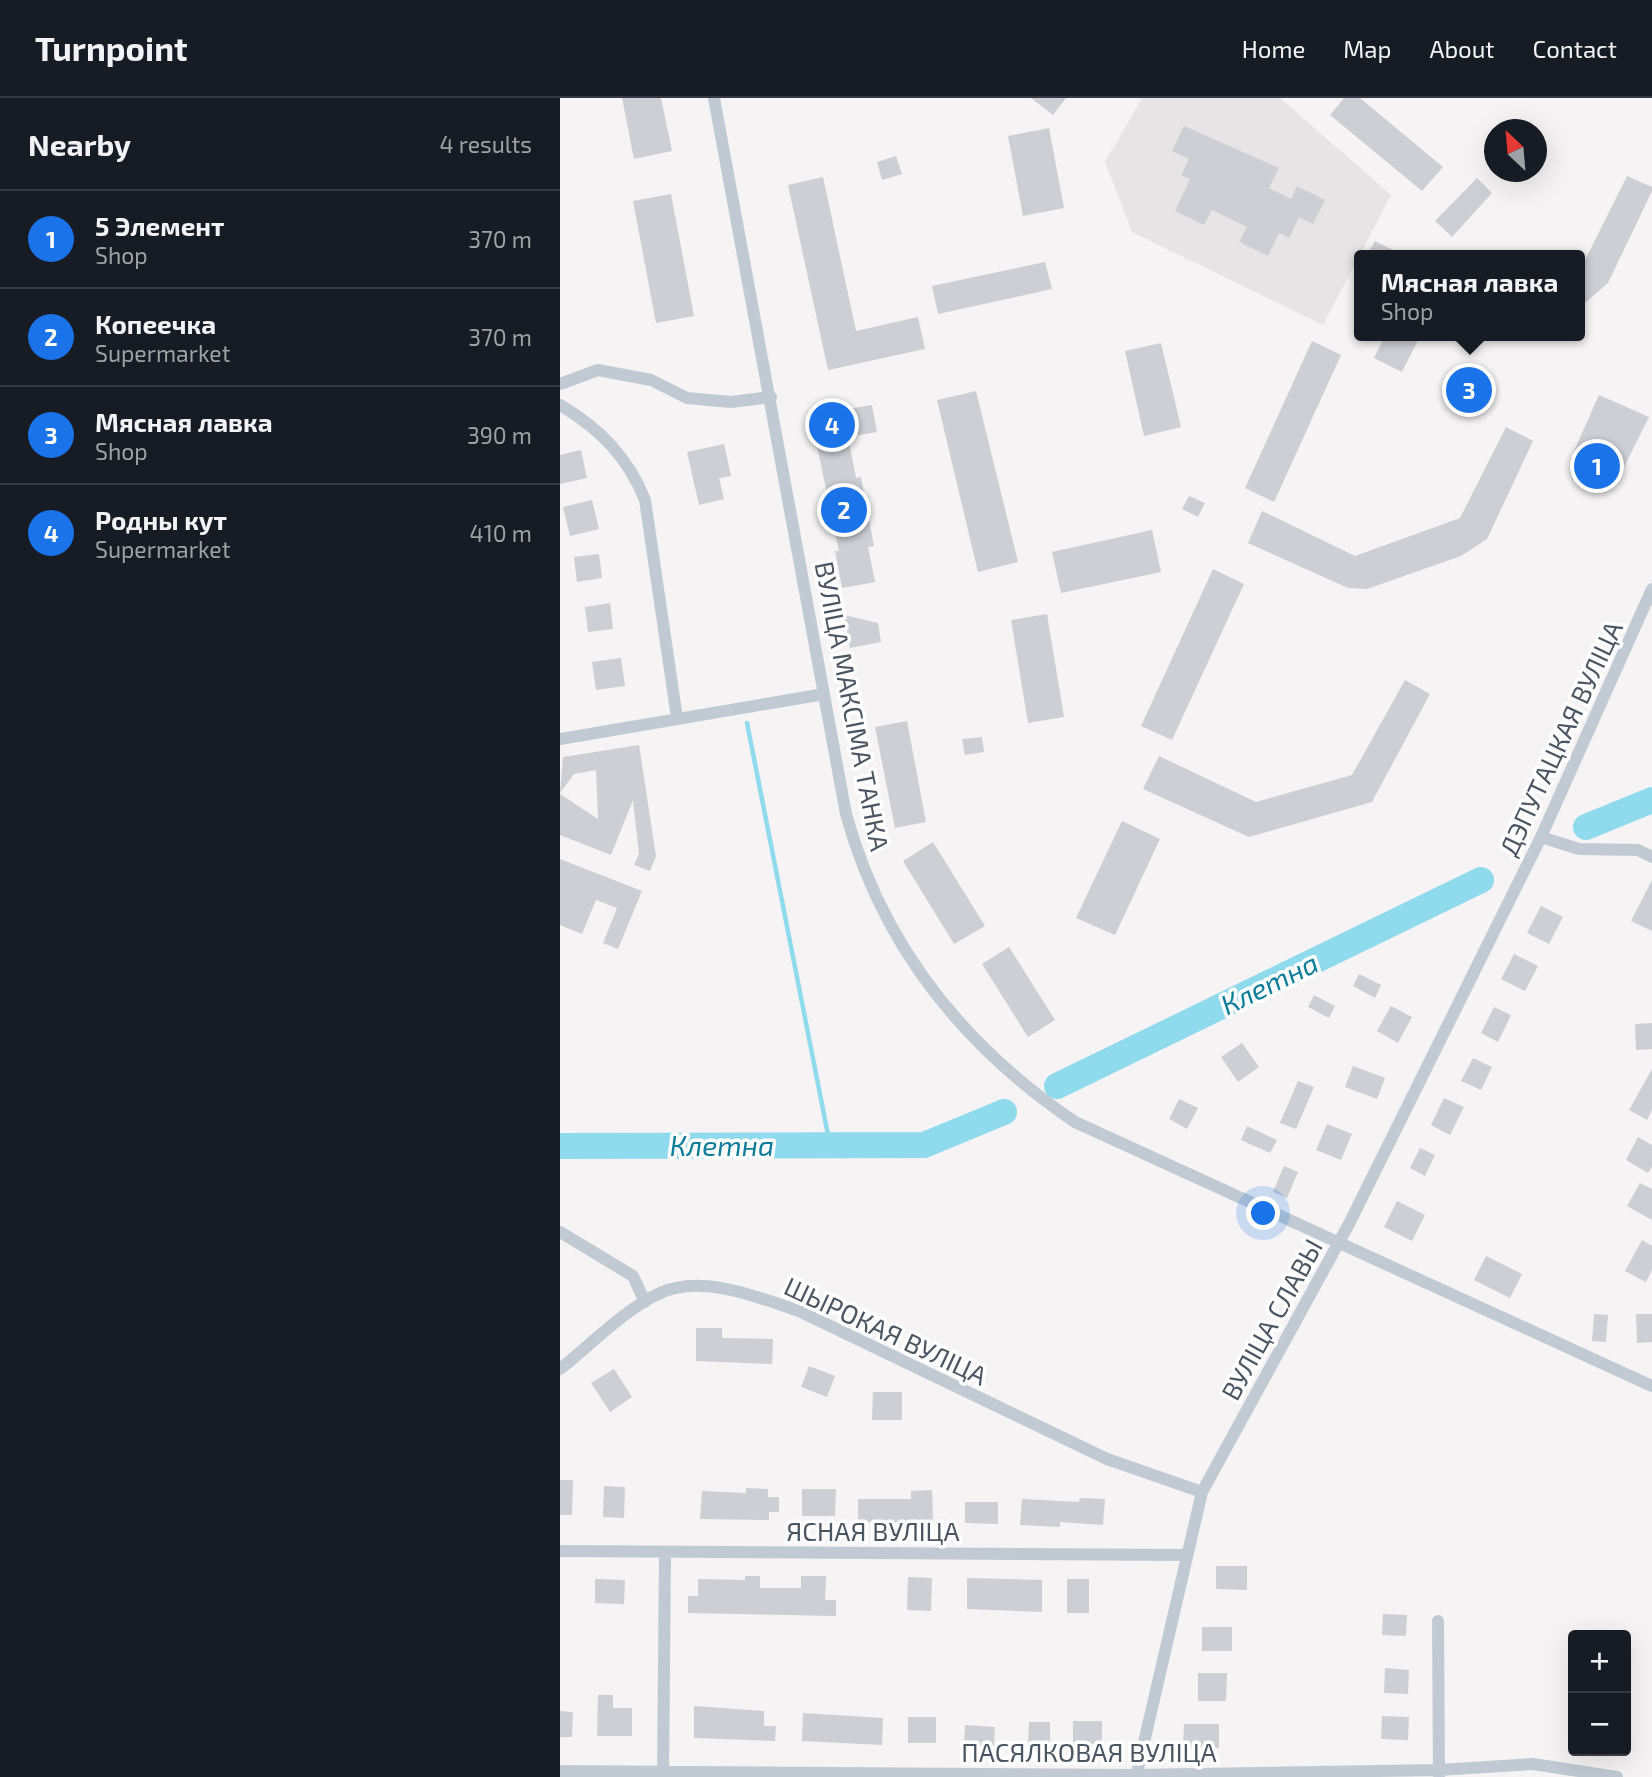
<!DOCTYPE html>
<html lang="en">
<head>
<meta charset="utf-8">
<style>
  :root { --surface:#171b24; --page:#242831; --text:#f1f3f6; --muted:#9ea1a6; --line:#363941; --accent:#1a73e8 }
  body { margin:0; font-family:"Exo 2",sans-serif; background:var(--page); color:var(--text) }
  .controls { position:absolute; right:21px; bottom:21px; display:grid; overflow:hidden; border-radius:7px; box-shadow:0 7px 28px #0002 }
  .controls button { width:63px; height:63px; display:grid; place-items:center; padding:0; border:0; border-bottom:2px solid var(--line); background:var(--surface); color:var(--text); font:35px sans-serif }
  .compass { position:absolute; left:924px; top:21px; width:63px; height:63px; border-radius:50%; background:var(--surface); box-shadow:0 7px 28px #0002; rotate:334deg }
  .you { position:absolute; left:704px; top:1116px; width:24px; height:24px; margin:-18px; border:5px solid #fff; border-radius:50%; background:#1a73e8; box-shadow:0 0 0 10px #1a73e833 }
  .badge { display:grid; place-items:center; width:46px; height:46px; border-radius:50%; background:var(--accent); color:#fff; font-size:23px; font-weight:700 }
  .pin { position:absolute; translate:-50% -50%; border:4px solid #fff; box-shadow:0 2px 7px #0006 }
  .popup { position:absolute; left:794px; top:152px; width:231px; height:91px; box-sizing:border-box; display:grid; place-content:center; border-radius:7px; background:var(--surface); filter:drop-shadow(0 2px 5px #0005); font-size:23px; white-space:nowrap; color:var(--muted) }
  .popup b { font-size:26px; color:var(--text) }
  .popup::after { content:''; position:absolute; left:50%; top:100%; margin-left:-14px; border:14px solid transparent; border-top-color:var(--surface) }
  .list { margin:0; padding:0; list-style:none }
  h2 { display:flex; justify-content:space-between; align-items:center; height:91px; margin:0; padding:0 28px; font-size:30px }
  h2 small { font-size:23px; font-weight:400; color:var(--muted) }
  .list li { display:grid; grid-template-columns:46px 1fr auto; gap:21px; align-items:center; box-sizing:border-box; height:98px; padding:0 28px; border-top:2px solid var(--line) }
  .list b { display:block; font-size:26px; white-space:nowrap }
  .list p { margin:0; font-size:23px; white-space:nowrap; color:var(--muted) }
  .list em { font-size:23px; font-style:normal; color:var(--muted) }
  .map { position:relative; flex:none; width:1092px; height:1679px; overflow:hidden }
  header { display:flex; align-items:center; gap:42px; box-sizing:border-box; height:98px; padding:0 35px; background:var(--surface); border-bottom:2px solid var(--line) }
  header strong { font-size:33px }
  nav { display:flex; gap:38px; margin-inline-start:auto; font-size:24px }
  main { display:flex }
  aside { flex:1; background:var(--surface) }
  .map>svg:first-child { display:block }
</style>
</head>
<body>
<header>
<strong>Turnpoint</strong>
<nav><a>Home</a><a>Map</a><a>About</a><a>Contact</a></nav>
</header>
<main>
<aside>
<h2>Nearby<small>4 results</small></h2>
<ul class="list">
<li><span class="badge">1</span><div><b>5 Элемент</b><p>Shop</p></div><em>370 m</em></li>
<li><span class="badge">2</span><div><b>Копеечка</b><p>Supermarket</p></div><em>370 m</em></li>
<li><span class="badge">3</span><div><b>Мясная лавка</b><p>Shop</p></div><em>390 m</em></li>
<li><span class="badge">4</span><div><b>Родны кут</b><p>Supermarket</p></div><em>410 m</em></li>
</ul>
</aside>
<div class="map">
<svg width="1092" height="1679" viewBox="0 0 1092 1679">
  <rect width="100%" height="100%" fill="#f5f3f3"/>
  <path fill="#e6e4e5" d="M582 0H720L831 97 763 227 572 134 545 64Z"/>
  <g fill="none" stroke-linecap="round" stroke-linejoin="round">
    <path stroke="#90daee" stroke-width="4.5" d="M187 625 270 1047"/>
    <path stroke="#90daee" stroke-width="26" d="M1026 729 1092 702
      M497 988 921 782
      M0 1048 364 1047 444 1014"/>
  </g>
  <path fill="#cdcfd5" d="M62 0H101L112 53 74 61Z
    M471 0H506L493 17Z
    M784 0H800L883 69 862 93 770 17Z
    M624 28 719 70 709 90 731 101 737 88 765 102 753 126 739 119 729 140 719 135 708 158 679 144 687 129 652 112 644 127 615 113 630 81 621 77 629 61 612 53Z
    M489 30 504 110 463 118 448 38Z
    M336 58 342 76 322 82 317 64Z
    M1067 78 1092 89V93L1048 185 1019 210V174Z
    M263 79 296 233 358 219 365 251 268 272 228 87Z
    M917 80 932 95 892 139 875 123Z
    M111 96 134 218 96 225 73 103Z
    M815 143 843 157H807Z
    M485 164 492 191 378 216 372 188Z
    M825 238H860L842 274 814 260Z
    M752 243 781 257 714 404 685 390Z
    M601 245 621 329 584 338 565 253Z
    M907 279 922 286 911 306 897 298Z
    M416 293 458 464 418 474 377 302Z
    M1039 297 1089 319 1057 383 1010 362Z
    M312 307 317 334 288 339 296 380 301 379 314 448 308 449 315 484 282 490 275 453H279L257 348 263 347 257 316Z
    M946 329 973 343 927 441 901 458 807 491 788 490 688 445 702 413 795 458 900 420Z
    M164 346 171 378 159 380 164 401 139 407 127 354Z
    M21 352 27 380 0 386V357Z
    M629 398 645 405 638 419 622 411Z
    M32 402 39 431 10 438 3 409Z
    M592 432 601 474 501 495 492 454Z
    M39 456 42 480 17 484 14 459Z
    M653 471 684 486 612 642 581 628Z
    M50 505 53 531 28 534 25 509Z
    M487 516 504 619 468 625 451 522Z
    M284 517 318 525 321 544 290 550Z
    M61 560 65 588 36 592 32 564Z
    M845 582 870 596 812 704 689 739 583 691 599 658 696 704 792 677Z
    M347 623 366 724 335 730 315 629Z
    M422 639 424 654 405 657 402 641Z
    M79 647 96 758 90 773 74 767 79 756 73 702 51 757 0 737V696L38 721 36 672 14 676 0 695 3 659Z
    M562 723 600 741 555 837 516 820Z
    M373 744 425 828 394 846 343 763Z
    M0 761 82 793 58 851 43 845 57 810 36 802 22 836 0 827Z
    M1092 782V833L1071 823Z
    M981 808 1003 819 989 846 967 835Z
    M449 849 495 922 468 939 422 866Z
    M954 856 978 868 965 893 941 881Z
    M799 876 821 887 815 900 793 888Z
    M754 897 775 908 769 920 748 909Z
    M831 908 852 919 838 945 817 933Z
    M934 909 951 917 938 944 921 935Z
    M1092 925V951L1076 952 1075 926Z
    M682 945 699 969 678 984 661 959Z
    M913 960 932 969 921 992 901 983Z
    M793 968 825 980 817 1001 785 989Z
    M1092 971V1012L1087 1022 1069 1012Z
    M738 983 754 989 736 1031 720 1025Z
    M884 1000 904 1009 890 1037 871 1027Z
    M619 1001 638 1010 627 1031 609 1021Z
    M767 1026 792 1036 781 1062 756 1052Z
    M687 1028 717 1042 710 1055 681 1042Z
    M1078 1039 1092 1047V1069L1088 1075 1066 1062Z
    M860 1050 875 1057 865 1078 850 1070Z
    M724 1068 738 1074 727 1100 713 1094Z
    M1080 1085 1092 1091V1122L1067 1108Z
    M837 1103 865 1117 852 1143 824 1129Z
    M1082 1142 1092 1148V1172L1086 1184 1065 1173Z
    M926 1158 962 1176 950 1200 914 1182Z
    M1034 1216 1048 1217 1046 1244 1032 1243Z
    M1076 1216H1092V1244L1077 1245Z
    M136 1230H162V1240L213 1241 212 1266 136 1263Z
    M249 1268 275 1278 267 1299 241 1289Z
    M54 1271 72 1299 50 1314 31 1285Z
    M313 1294H342V1322H312Z
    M0 1382H13L12 1417H0Z
    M44 1388 65 1389 64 1420 43 1419Z
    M186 1390 208 1391V1399H219V1414H209V1422L140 1421 142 1393 186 1395Z
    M242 1391H276L275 1418H242Z
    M372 1392 373 1425 298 1424V1401H351V1393Z
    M520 1400 545 1401 543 1427 500 1424V1429L460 1427 462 1401 519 1404Z
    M405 1404H438V1426L405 1425Z
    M656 1468H687V1492L656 1491Z
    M185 1478H200V1490H241V1478H266L265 1502H276V1518L128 1515V1498H138V1481L185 1482Z
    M348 1479 372 1480 371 1513 347 1512Z
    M407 1480 482 1482V1514L407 1511Z
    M35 1481 65 1482 64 1506 35 1505Z
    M507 1481H529V1515H507Z
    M823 1516 847 1517 846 1538 822 1537Z
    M642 1529H672V1553H642Z
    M825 1570 849 1572 848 1596 824 1595Z
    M638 1575H667L666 1603H638Z
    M38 1597H53V1610H72V1638H37Z
    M134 1608 204 1613V1628H216L215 1643 134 1640Z
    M0 1613 13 1614 12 1639H0Z
    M243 1615 323 1620 322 1647 242 1643Z
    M822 1618 849 1619 848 1642 821 1641Z
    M348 1619H376V1645H348Z
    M513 1623H542V1646H513Z
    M469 1624H490V1647L468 1648Z
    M624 1626H659V1650H623Z
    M405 1627 435 1629 434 1649 404 1647Z"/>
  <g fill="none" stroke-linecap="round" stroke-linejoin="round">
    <path stroke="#c1cad2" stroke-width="12" d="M154 0 286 716C322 847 403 948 515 1024L1092 1288
      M0 286 38 272 91 282 127 300 171 304 211 299
      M0 307C39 330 68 359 85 402L117 620
      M0 641 264 596
      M981 739 1019 751 1078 752 1092 759
      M0 1134 73 1178 85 1204
      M0 1271C28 1249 67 1210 98 1196 141 1175 197 1199 239 1213L547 1361 642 1394
      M0 1453 626 1457
      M878 1523 879 1679
      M0 1673 576 1677 879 1672 973 1666 1057 1679
      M103 1679 105 1455
      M576 1679 642 1394 790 1124 981 739 1092 491"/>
  </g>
  <g text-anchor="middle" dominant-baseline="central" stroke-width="7" stroke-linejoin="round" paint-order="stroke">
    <g font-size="26" fill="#4a5661" stroke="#fff">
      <text transform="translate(293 608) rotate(79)">ВУЛІЦА МАКСІМА ТАНКА</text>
      <text transform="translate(1000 640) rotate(-65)">ДЭПУТАЦКАЯ ВУЛІЦА</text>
      <text transform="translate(711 1221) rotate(-61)">ВУЛІЦА СЛАВЫ</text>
      <text transform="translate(326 1232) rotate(25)">ШЫРОКАЯ ВУЛІЦА</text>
      <text x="313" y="1432">ЯСНАЯ ВУЛІЦА</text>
      <text x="529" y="1653">ПАСЯЛКОВАЯ ВУЛІЦА</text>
    </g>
    <g font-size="28" font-style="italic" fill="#0c7c9b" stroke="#fff">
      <text transform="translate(709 885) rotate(-26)">Клетна</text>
      <text x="162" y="1047">Клетна</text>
    </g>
  </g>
</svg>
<div class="controls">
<button>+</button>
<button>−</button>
</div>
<svg class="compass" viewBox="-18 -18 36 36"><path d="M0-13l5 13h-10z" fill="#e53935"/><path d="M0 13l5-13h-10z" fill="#9ea1a6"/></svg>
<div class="you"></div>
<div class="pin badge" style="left:1037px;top:368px">1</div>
<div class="pin badge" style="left:284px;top:412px">2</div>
<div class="pin badge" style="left:909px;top:292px">3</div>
<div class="popup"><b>Мясная лавка</b>Shop</div>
<div class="pin badge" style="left:272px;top:327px">4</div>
</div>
</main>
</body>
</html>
